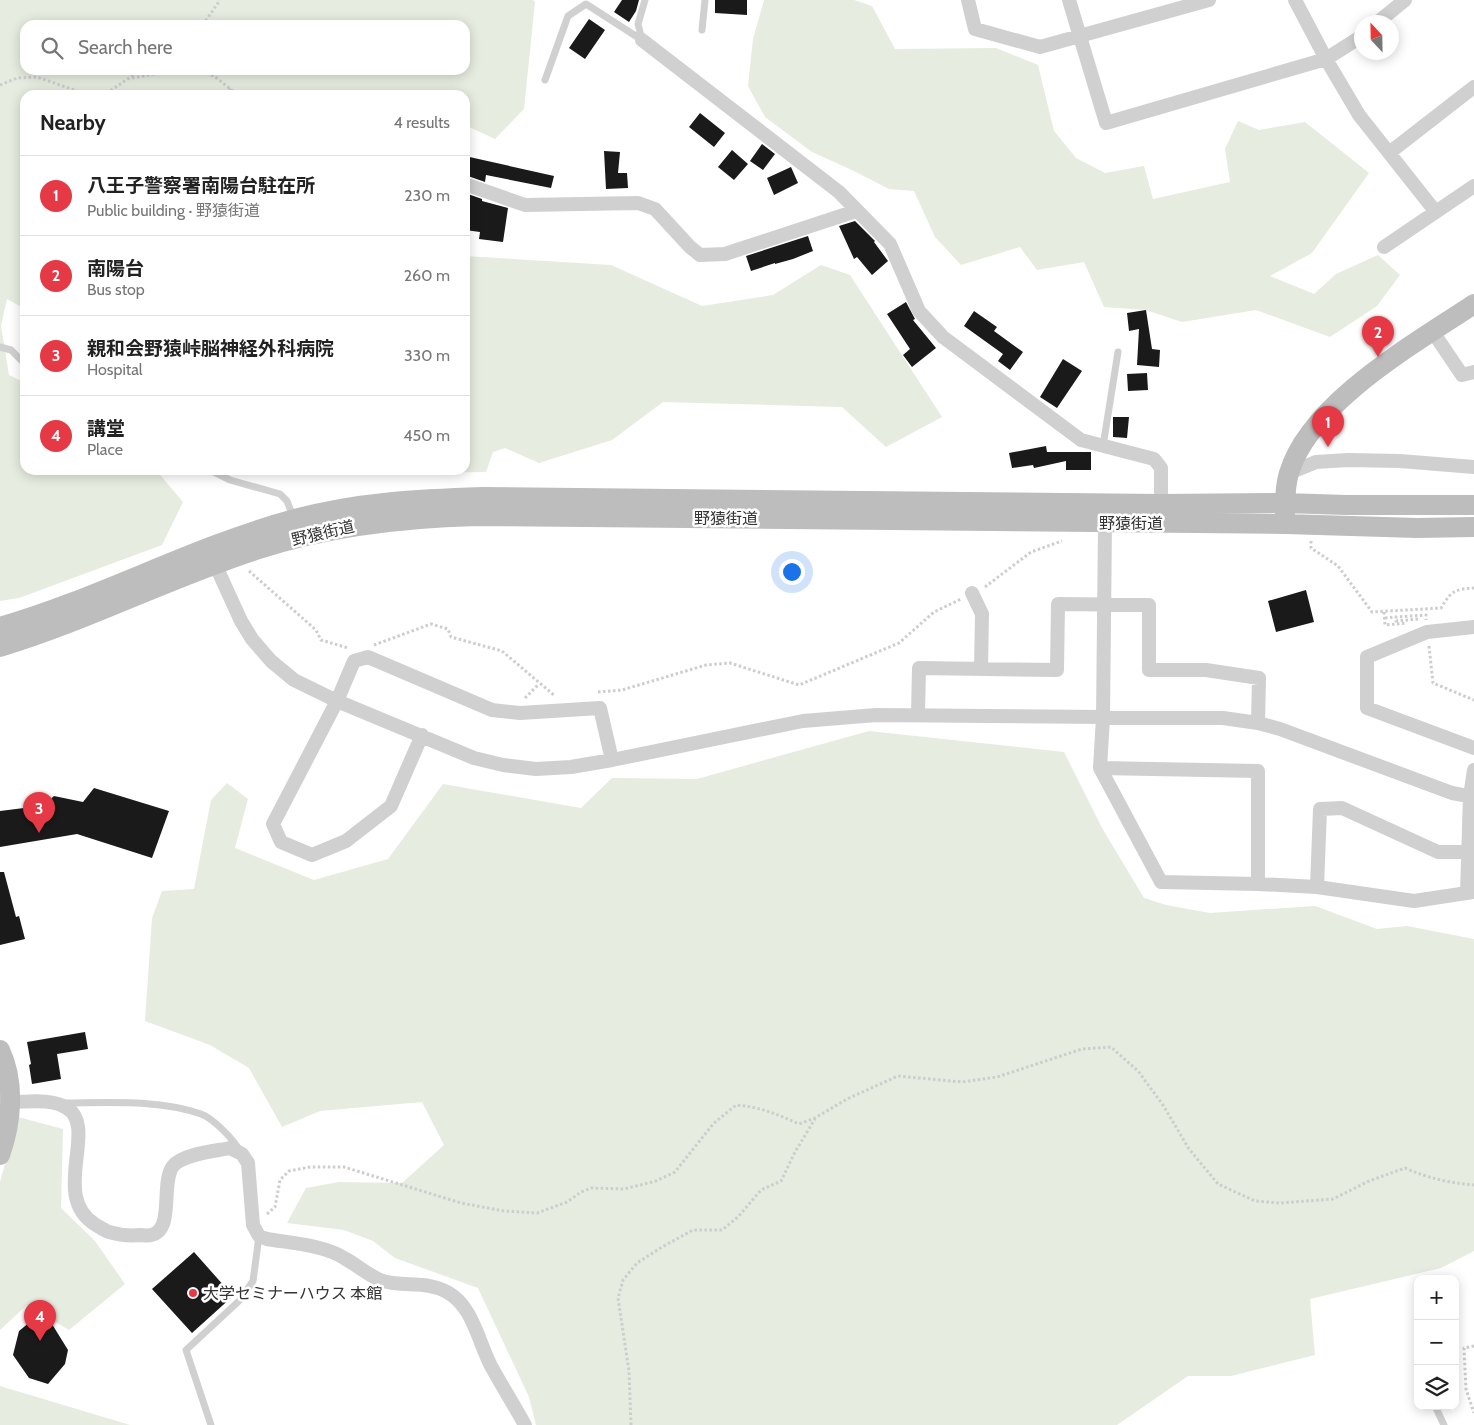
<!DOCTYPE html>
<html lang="en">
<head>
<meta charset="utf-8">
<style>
  :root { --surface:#fff; --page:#f6f6f6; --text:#222; --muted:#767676; --line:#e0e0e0; --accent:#e63946 }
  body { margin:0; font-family:Cabin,"Noto Sans JP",sans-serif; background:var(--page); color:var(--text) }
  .controls { position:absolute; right:15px; bottom:15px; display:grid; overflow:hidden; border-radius:10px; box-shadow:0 2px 12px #0003 }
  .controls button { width:45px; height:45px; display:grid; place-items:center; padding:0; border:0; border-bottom:1px solid var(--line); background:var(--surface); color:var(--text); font:25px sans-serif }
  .compass { position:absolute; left:1354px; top:15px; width:45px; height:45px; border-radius:50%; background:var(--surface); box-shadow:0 2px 12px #0003; rotate:338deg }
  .you { position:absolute; left:791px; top:571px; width:18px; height:18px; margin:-12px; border:4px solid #fff; border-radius:50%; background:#1a73e8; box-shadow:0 0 0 8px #1a73e833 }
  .badge { display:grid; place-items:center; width:32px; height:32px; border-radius:50%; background:var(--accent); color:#fff; font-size:16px; font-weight:700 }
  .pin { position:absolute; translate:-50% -41px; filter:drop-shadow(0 1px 2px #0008) }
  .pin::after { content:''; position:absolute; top:26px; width:18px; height:15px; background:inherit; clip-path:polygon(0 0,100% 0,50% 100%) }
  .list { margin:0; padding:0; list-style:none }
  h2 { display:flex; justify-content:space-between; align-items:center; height:65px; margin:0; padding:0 20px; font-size:21px }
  h2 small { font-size:16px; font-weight:400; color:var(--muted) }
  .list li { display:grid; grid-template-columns:32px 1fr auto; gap:15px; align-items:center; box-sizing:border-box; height:80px; padding:0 20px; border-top:1px solid var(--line) }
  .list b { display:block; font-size:19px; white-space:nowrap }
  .list p { margin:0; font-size:16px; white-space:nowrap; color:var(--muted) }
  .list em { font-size:16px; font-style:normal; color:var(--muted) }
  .icon { flex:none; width:28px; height:28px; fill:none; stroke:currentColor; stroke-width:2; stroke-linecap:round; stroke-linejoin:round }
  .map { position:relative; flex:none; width:1474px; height:1425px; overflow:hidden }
  .search { position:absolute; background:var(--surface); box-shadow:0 2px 12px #0003; left:20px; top:20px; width:450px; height:55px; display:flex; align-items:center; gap:12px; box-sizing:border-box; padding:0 18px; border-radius:15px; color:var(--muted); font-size:19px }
  .panel { position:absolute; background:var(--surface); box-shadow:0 2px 12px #0003; left:20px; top:90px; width:450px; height:385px; border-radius:15px }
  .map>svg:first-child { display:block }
</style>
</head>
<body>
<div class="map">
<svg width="1474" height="1425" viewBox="0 0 1474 1425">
  <rect width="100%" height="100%" fill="#fff"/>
  <path fill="#e6ecdf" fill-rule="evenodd" d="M0 0H533L535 2 524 109 495 139 465 125V95H25V309L7 299 1 326 9 375 25 383V470H156L183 502 162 545 19 598 0 601ZM25 25H465V70H25Z
    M764 0H854L872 6 895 49 996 48 1038 65 1054 131 1076 158 1105 173 1144 166 1153 199 1230 182 1225 149 1238 121 1259 130 1305 122 1369 173 1312 253 1270 276 1314 294 1336 274 1378 255 1400 275 1377 306 1330 337 1256 310 1182 322 1146 310 1104 307 1084 262 1037 270 1020 247 961 265 935 237 914 191 889 189 854 171 812 152 765 117 748 86 753 39Z
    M465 256 611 265 702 306 773 295 821 265 850 275 942 417 886 447 842 407 663 402 612 440 539 463 505 448 493 452 486 472 413 473 412 470H465Z
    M869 731 1064 752 1102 828 1144 898 1166 905 1210 913 1315 906 1377 929 1407 926 1474 939V1251L1441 1268 1310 1299 1315 1355 1231 1376H1188L1117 1425H536L529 1397 478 1288 395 1258 373 1241 344 1230 287 1223 306 1188 339 1182 402 1183 444 1145 422 1102 320 1111 282 1127 249 1068 210 1045 145 1021 152 918 162 891 194 889 211 800 227 783 248 799 235 848 314 880 388 859 443 784 581 808 612 778 697 779Z
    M18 1117 63 1129 61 1208 95 1241 125 1284 69 1330 27 1305 0 1330V1182Z
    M0 1386 130 1425H0Z"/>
  <path fill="#1a1a1a" d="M622 0H639L636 11 629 22 614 12Z
    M715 0H747V15L715 13Z
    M589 19 605 30 585 59 569 48Z
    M700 113 725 133 714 147 689 127Z
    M762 144 775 154 763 170 750 161Z
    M732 150 748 164 734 180 718 167Z
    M604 151 620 152 618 173H627L628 188 606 189Z
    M465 156 554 176 551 188 486 175 485 182 465 175Z
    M791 167 798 183 774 195 767 178Z
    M465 193 482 199V201L508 208 503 242 479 239 480 232 465 230Z
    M855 221 875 241 874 242 888 261 872 275 857 257 854 259 839 226Z
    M808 236 813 251 793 259 775 264V263L751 271 746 256Z
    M906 302 915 319 913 320 936 348 912 367 903 355 910 349 887 314Z
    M1146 310 1152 349 1160 350 1159 367 1137 365 1139 329 1129 331 1127 313Z
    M974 311 997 327 994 331 1023 352 1010 370 998 361 1003 354 964 326Z
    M1063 359 1082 371 1057 408 1040 397Z
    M1147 373 1148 390 1128 391 1127 374Z
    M1113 417H1129L1127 438 1113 437Z
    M1046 446 1047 452H1091V470H1066V461L1034 468 1033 465 1012 468 1009 453Z
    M1306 590 1314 622 1276 632 1268 601Z
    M94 788 169 811 152 858 77 834 0 847V811L24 808 26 810 41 808 54 796 83 802Z
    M0 872H4L16 917 19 916 25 939 0 945Z
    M85 1032 88 1049 57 1054 61 1079 32 1084 29 1065 31 1064 27 1042Z
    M194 1252 233 1296 192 1333 152 1289Z
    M41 1313 47 1316 68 1350 65 1364 48 1384 29 1378 13 1355 19 1331Z"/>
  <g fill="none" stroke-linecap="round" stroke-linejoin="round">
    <path stroke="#cdcdcd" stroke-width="3" stroke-dasharray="2.5 2.5" stroke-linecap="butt" d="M203 25 220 0
      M197 70 214 76 238 95
      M132 78 176 70
      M0 85 17 78 37 77 83 93 110 91 141 70
      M227 95 231 88
      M1311 541V548L1338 566 1372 612 1441 608C1451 591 1455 589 1474 588
      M249 571 316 630 321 640 348 648
      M985 587 1031 552 1062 541
      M1384 612 1385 625 1407 623
      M1385 618 1396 617
      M1418 619 1396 621V617L1426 615V620
      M374 645 431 624 448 629 451 637 502 651 555 696
      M1429 646 1433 683 1474 700
      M598 692 622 690 706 665 730 663 799 685 899 643 934 612 961 599
      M525 698 539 684
      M267 1214 275 1207 280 1180 289 1171 310 1167H344L461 1203 504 1211 537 1213 567 1202 581 1192 591 1188 624 1189 656 1181 675 1172 713 1124 736 1105C760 1107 777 1114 799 1124L815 1118 847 1099 898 1076 962 1082 997 1077 1082 1049 1111 1047 1138 1071 1163 1105 1189 1149 1218 1184 1255 1201 1280 1203 1333 1199 1369 1181 1405 1168C1428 1178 1449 1183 1474 1185
      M1474 1346 1464 1348 1466 1389 1474 1413
      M631 1425 629 1371 618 1298 623 1280 637 1263 662 1247 693 1230H722L738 1217 761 1190 781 1181 795 1152 815 1119"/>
    <path stroke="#d0d0d0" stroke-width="7" d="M702 30 705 0
      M642 40 638 24 645 0
      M545 80 568 16 586 4 642 40
      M0 347 11 350 25 364
      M1103 446 1118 352
      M210 470 230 480 280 494 287 501 294 519
      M62 1103C108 1103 157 1099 201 1114 213 1118 234 1140 240 1151
      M1435 1406 1444 1425
      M211 1425 186 1350 240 1300 253 1281 259 1236"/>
    <path stroke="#d0d0d0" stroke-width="14" d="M968 0 975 29 1040 47 1209 0
      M1069 0 1106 123 1326 59 1362 36
      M1295 0 1326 59 1359 115 1435 211
      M1378 22 1405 0
      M642 40 839 192 890 244 919 311 943 337 1081 440 1154 459 1161 468V504
      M1389 153 1474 87
      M465 184 525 205 638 203 655 209 690 247 700 255 725 254 856 211
      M1384 247 1474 186
      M1433 332 1462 375 1474 372
      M1289 473 1316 462 1348 460 1400 461 1474 467
      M1105 523 1103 718 1100 768 1161 882 1258 884 1317 887 1414 901 1474 892
      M215 564 241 621 252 639 271 661 294 680 337 701 474 758 503 765 536 769 571 767 612 760 803 721 876 715 1223 718 1258 723 1280 729 1452 793 1474 797
      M972 593 982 614 981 669
      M1474 627 1427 632 1367 657V708L1474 748
      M918 715 919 668 1057 670 1058 604 1149 605V670H1206L1259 678 1258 723
      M422 735 391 806 346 841 312 855 281 842 273 824 337 701 354 661 368 657 492 710 520 713 600 708 612 760
      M1100 768 1258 771V884
      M1317 887 1320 809 1342 808 1438 852H1474
      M1467 893 1470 796 1474 770
      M10 1102C28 1102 51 1098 67 1108 99 1128 49 1197 96 1225 100 1227 105 1231 109 1232 119 1235 130 1236 140 1235 143 1235 148 1236 151 1235 175 1230 160 1183 173 1166 182 1154 215 1151 230 1148L242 1154 248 1163 253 1225 259 1236 267 1239C290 1243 324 1245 344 1258 357 1265 366 1274 380 1280 401 1288 426 1280 447 1292 473 1306 478 1341 491 1366 502 1386 514 1405 525 1425"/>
    <path stroke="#bdbdbd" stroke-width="20" d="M1285 515C1285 501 1285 486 1289 473 1310 402 1416 343 1474 304
      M0 627C101 598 194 546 295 519 357 502 420 499 483 497L1161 504 1285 503 1346 505H1474
      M0 647C89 620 171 577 259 549 330 526 402 518 476 516L1285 524 1417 528 1474 527
      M0 1050C15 1082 12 1122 0 1155"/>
  </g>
  <circle fill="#e63946" stroke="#fff" stroke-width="2" cx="193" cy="1293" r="5"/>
  <g text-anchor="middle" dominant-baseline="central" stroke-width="5" stroke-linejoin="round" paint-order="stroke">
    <g font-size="16" fill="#333" stroke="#fff">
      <text x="726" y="518">野猿街道</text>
      <text x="1131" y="523">野猿街道</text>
      <text transform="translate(323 533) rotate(-13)">野猿街道</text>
    </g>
    <g font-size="16" fill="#333" stroke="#fff" text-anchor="start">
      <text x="203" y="1293">大学セミナーハウス 本館</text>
    </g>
  </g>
</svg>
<div class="controls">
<button>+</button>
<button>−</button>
<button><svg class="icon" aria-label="layers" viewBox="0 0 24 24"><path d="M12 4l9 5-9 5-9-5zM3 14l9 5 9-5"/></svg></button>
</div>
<svg class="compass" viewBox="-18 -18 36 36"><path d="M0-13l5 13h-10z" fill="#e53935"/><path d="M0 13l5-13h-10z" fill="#767676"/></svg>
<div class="you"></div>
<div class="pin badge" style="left:1328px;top:447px">1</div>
<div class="pin badge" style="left:1378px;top:357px">2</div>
<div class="pin badge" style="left:39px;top:833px">3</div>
<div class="pin badge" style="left:40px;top:1341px">4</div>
<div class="search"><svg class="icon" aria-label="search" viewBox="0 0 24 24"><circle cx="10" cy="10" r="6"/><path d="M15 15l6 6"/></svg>Search here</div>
<section class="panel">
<h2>Nearby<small>4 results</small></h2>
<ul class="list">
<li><span class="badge">1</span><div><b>八王子警察署南陽台駐在所</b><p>Public building · 野猿街道</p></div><em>230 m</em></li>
<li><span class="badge">2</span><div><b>南陽台</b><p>Bus stop</p></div><em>260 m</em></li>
<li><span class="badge">3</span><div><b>親和会野猿峠脳神経外科病院</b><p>Hospital</p></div><em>330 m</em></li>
<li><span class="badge">4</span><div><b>講堂</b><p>Place</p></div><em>450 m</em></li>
</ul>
</section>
</div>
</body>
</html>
